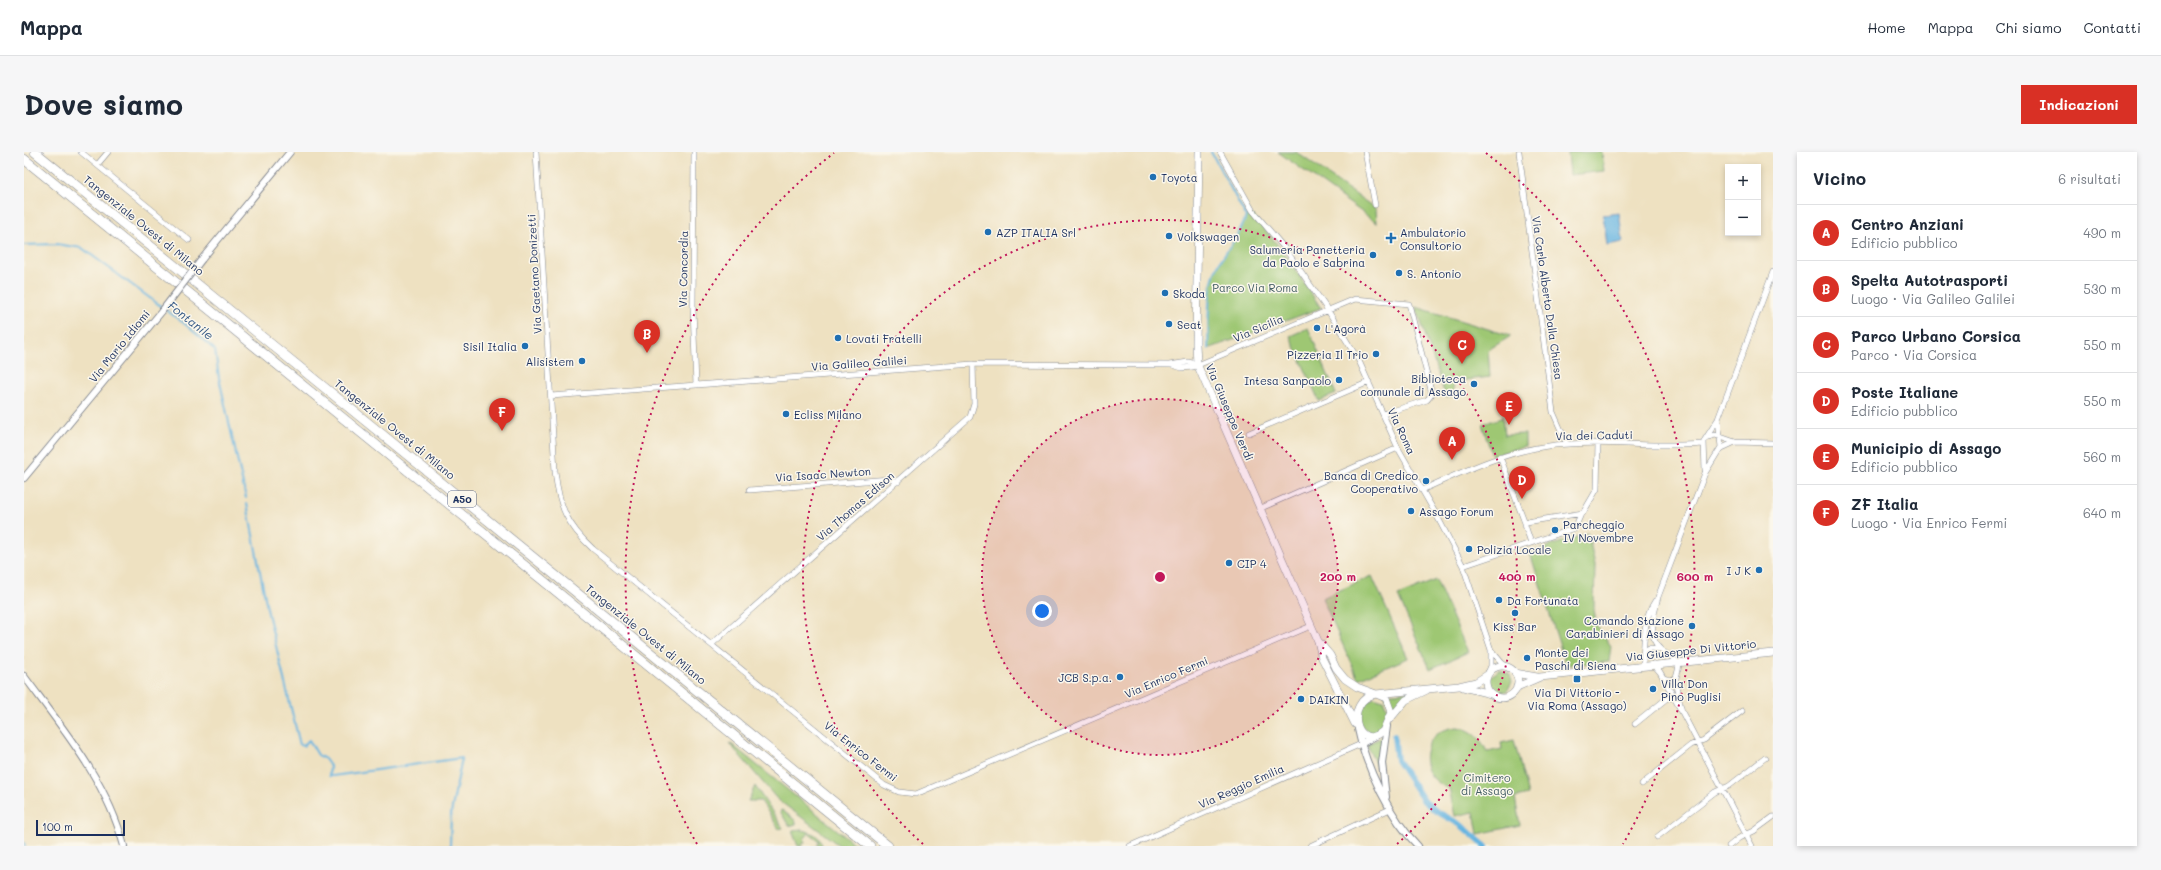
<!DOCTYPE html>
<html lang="it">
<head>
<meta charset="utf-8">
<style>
  :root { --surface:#fff; --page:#f6f6f7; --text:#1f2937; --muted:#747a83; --line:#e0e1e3; --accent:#d93025 }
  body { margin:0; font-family:Mali,sans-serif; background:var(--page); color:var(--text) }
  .controls { position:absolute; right:12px; top:12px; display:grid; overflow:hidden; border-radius:0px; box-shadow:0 2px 6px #0003 }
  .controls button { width:36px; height:36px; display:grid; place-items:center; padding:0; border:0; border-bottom:1px solid var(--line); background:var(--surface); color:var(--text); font:20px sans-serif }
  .scale { position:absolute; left:12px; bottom:10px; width:89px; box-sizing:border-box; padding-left:4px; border:2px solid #1b2f5e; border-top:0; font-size:11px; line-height:14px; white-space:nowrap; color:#1b2f5e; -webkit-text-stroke:3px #fbf7ec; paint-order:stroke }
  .you { position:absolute; left:1018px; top:459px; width:14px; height:14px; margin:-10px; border:3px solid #fff; border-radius:50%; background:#1a73e8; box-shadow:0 0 0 6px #1a73e833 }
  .badge { display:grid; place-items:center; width:26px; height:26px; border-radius:50%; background:var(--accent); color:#fff; font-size:13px; font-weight:700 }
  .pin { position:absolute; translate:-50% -33px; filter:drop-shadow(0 1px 2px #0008) }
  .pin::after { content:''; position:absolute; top:21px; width:14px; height:12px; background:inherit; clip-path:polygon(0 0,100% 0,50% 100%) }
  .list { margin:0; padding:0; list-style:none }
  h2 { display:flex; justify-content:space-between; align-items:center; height:52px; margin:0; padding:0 16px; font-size:17px }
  h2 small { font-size:13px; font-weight:400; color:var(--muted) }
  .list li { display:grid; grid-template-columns:26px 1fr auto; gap:12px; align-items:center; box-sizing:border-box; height:56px; padding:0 16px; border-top:1px solid var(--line) }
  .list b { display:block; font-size:15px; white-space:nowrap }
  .list p { margin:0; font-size:13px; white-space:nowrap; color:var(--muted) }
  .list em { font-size:13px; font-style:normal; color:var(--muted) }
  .map { position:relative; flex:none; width:1749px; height:694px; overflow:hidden; border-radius:0px }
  header { display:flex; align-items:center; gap:24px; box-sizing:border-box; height:56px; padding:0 20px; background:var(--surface); border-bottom:1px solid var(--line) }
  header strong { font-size:19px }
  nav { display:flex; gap:22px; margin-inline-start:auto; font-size:14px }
  .intro { display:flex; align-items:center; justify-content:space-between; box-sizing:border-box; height:96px; padding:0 24px }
  h1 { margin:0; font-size:28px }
  .button { padding:10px 18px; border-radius:0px; background:var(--accent); color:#fff; font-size:14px; font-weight:700 }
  main { display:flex; gap:24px; padding:0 24px }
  aside { flex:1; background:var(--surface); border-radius:0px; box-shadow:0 2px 6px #0003 }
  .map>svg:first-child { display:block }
</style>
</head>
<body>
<header>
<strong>Mappa</strong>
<nav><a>Home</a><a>Mappa</a><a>Chi siamo</a><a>Contatti</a></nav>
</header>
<div class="intro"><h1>Dove siamo</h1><a class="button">Indicazioni</a></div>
<main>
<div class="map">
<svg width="1749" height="694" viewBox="0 0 1749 694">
  <rect width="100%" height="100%" fill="#fbf7ec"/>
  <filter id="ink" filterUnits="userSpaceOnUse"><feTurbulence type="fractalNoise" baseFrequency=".025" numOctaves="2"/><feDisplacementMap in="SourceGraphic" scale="8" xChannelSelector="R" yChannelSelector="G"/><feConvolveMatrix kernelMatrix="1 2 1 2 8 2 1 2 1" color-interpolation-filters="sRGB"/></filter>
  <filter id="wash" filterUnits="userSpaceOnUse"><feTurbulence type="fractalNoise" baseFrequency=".012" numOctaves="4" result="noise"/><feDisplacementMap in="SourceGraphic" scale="16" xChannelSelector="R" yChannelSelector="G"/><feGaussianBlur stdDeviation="0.9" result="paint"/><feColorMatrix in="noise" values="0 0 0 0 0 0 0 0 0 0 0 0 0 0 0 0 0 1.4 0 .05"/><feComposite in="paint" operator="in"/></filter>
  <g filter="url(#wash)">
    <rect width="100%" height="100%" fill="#eee1c1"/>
    <path fill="#9ec773" stroke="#5c7b68" d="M1254 0H1272L1352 57 1353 71Z
      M1544 0H1578L1580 19 1546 23Z
      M1229 63 1258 98 1297 156 1184 197C1185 174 1183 148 1189 126 1195 103 1216 87 1222 64Z
      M1392 155 1487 184 1464 198 1466 225 1434 229 1429 235 1431 244 1422 246Z
      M1284 176 1312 242 1295 249 1266 184Z
      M1478 264 1480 283 1501 282V295L1468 303 1458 272 1477 266Z
      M1564 381 1571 413 1570 457 1572 472 1587 494 1585 510 1542 513 1506 401Z
      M1348 424 1384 506 1334 527 1298 446Z
      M1412 428 1444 500 1406 517 1374 444Z
      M1476 518 1486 523 1488 530 1483 539C1472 544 1462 535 1467 524Z
      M1390 539 1369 560 1360 542Z
      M1350 545 1359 548 1364 557C1363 562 1361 571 1358 576 1348 589 1339 577 1334 567 1338 557 1339 549 1350 545Z
      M1434 575C1449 578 1457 586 1463 600L1478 597 1477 591 1490 588 1504 643 1491 646 1496 673 1454 682 1450 660 1431 664 1425 636C1389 624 1396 577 1434 575Z
      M1359 585 1355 618H1354L1343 592Z
      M705 591 707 592 833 694H816L753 647Z
      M731 634 759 676 755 677 737 649H724Z
      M758 658 772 669V672L765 674 756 659Z
      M778 678C788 680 797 684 798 694L793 693 795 689 785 681 780 687 781 690 778 692 779 694H774L768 679Z"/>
    <path fill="#67b5e1" stroke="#4172a0" d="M1595 61 1599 90 1583 93 1579 63Z"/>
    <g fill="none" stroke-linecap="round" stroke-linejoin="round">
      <path stroke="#67b5e1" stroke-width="2" d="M0 93 32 92 58 96 161 172 191 198 195 226 222 346
        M1184 197C1185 174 1183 148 1189 126 1195 103 1216 87 1222 64L1187 0
        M223 352 244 461 276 593 279 594 285 588 294 603 301 607 306 614 305 624H309L438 606 427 661 426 694
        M0 691 1 694"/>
      <path stroke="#67b5e1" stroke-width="6" d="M1370 584 1373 608 1400 649 1412 659 1437 673 1461 694"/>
    </g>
  </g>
  <g filter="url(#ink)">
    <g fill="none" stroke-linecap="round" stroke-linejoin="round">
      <defs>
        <path id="minor" d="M57 0 165 88
          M512 0 531 319C535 355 543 373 569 397L860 633 875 640 892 642 1287 474
          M670 0 669 157 672 233
          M1196 0 1229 59 1262 98 1303 157 1335 209 1374 296 1413 364 1439 414 1467 498V514L1463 523
          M1341 0 1351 53
          M1495 0 1529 260 1543 292
          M73 13 84 0
          M1148 213 1158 216 1169 215 1331 147 1385 152 1408 242 1403 248 1359 262
          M527 244 949 212 1145 213 1164 210 1173 212
          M1225 281 1345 230
          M1684 285 1691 283 1711 290 1749 291
          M1696 297 1711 290
          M1476 305 1501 371
          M1681 318 1680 289 1694 267 1749 120
          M725 338 866 327 874 330
          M1398 338C1444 317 1493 294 1545 292 1589 289 1634 296 1679 292
          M1235 357 1374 296
          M1507 391 1501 373 1502 370 1559 361 1573 337 1574 291
          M1439 414 1551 376 1557 362
          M688 492 946 265 950 252 949 212
          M1467 498 1478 511 1486 517
          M1621 500 1625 496 1635 497
          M1629 512 1636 520 1658 560 1728 694
          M1619 513C1620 492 1619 467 1631 449
          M1639 526 1646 528 1652 526
          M1658 560C1656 550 1651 537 1652 526 1653 521 1656 516 1654 511 1651 506 1642 502 1637 498 1623 486 1630 460 1634 445L1681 321 1697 295 1694 267
          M1611 572 1642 547 1651 544
          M1618 632 1667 593 1680 588 1718 559
          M1633 685 1691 640 1705 634 1741 606
          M1106 694 1337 592
          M1286 694 1366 657
          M1705 694 1715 686 1730 679 1749 665"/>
        <path id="tertiary" d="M178 107 266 0
          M0 326 138 159
          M0 524C39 577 83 629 100 694
          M1334 577C1342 616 1366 666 1394 694
          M1337 592 1353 583
          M1362 645 1358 611 1363 574"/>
        <path id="secondary" d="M1175 0 1172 192 1173 212 1294 489 1298 506 1331 572
          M1295 490 1306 503 1312 516 1321 527 1333 535 1352 542 1435 534 1452 530 1463 523
          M1462 530a16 16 0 1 1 32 0a16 16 0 1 1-32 0Z
          M1491 521 1513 525
          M1439 535 1467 542
          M1493 535 1516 525 1749 501
          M1352 542 1362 546 1367 560 1359 579C1332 602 1319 548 1352 542Z
          M1366 567 1382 548 1403 538"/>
        <path id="motorway" d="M11 0 864 694
          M0 7 846 694"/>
      </defs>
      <use href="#minor" stroke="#848890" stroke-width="6"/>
      <use href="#tertiary" stroke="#848890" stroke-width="8"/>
      <use href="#secondary" stroke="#848890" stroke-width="8"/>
      <use href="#motorway" stroke="#848890" stroke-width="10"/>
      <use href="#minor" stroke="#fff" stroke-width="5"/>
      <use href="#tertiary" stroke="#fff" stroke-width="6"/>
      <use href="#secondary" stroke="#fff" stroke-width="7"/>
      <use href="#motorway" stroke="#fff" stroke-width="9"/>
      <defs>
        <path id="tertiary-bridge" d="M138 159 178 107"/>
      </defs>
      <use href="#tertiary-bridge" stroke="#848890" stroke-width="8" stroke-linecap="butt"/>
      <use href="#tertiary-bridge" stroke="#fff" stroke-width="6"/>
    </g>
  </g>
  <circle cx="1136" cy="425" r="178" fill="#c2185b" fill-opacity=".12"/>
  <g fill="none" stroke="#c2185b" stroke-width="2" stroke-dasharray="2 4">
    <circle cx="1136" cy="425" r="178"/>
    <path d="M899 692A357 357 0 1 1 1373 692"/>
    <path d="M673 692A535 535 0 0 1 810 1M1462 1A535 535 0 0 1 1599 692"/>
  </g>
  <g fill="#1f6fb2" stroke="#fbf7ec" stroke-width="1.5">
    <circle cx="1129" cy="25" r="4"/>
    <circle cx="964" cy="80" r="4"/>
    <circle cx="1145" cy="84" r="4"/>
    <path d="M1365 80h4v4h4v4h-4v4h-4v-4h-4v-4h4z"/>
    <circle cx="1349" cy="103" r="4"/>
    <circle cx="1375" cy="121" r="4"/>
    <circle cx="1141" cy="141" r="4"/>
    <circle cx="1145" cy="172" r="4"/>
    <circle cx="1293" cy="176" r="4"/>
    <circle cx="814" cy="186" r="4"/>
    <circle cx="501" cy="194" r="4"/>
    <circle cx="1352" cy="202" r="4"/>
    <circle cx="558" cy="209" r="4"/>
    <circle cx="1315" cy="228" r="4"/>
    <circle cx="1450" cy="232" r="4"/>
    <circle cx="762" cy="262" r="4"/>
    <circle cx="1402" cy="329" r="4"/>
    <circle cx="1387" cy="359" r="4"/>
    <circle cx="1531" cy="378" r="4"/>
    <circle cx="1445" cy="397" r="4"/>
    <circle cx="1205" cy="411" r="4"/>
    <circle cx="1735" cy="418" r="4"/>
    <circle cx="1475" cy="448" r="4"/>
    <circle cx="1491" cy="461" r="4"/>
    <circle cx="1668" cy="474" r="4"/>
    <circle cx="1503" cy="506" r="4"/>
    <circle cx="1096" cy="525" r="4"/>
    <rect x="1549" y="523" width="8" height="8" rx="2"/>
    <circle cx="1629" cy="537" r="4"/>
    <circle cx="1277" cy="547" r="4"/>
  </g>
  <g text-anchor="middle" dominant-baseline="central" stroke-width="3" stroke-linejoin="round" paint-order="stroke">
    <rect fill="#fbf7ec" stroke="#5e6b89" stroke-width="1" x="424" y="339" width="28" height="16" rx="3"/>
    <g font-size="10" font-weight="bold" fill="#1b2f5e">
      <text x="438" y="347">A50</text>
    </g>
    <g font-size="11" fill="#1b2f5e" stroke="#fbf7ec" text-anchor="start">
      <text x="1137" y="25">Toyota</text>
      <text x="972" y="80">AZP ITALIA Srl</text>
      <text x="1376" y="80">Ambulatorio<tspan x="1376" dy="13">Consultorio</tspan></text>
      <text x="1153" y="84">Volkswagen</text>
      <text x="1341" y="97" text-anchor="end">Salumeria Panetteria<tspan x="1341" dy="13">da Paolo e Sabrina</tspan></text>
      <text x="1383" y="121">S. Antonio</text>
      <text x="1149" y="141">Skoda</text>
      <text x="1153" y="172">Seat</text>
      <text x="1301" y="176">L'Agorà</text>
      <text x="822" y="186">Lovati Fratelli</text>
      <text x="493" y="194" text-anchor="end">Sisil Italia</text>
      <text x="1344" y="202" text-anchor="end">Pizzeria Il Trio</text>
      <text x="550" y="209" text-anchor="end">Alisistem</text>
      <text x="1442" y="226" text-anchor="end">Biblioteca<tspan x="1442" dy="13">comunale di Assago</tspan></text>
      <text x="1307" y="228" text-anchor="end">Intesa Sanpaolo</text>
      <text x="770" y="262">Ecliss Milano</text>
      <text x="1394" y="323" text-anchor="end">Banca di Credico<tspan x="1394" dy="13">Cooperativo</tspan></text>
      <text x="1395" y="359">Assago Forum</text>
      <text x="1539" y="372">Parcheggio<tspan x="1539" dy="13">IV Novembre</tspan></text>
      <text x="1453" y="397">Polizia Locale</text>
      <text x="1213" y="411">CIP 4</text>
      <text x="1727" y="418" text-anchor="end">I J K</text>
      <text x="1483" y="448">Da Fortunata</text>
      <text x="1660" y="468" text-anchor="end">Comando Stazione<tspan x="1660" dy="13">Carabinieri di Assago</tspan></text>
      <text x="1491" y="474" text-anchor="middle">Kiss Bar</text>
      <text x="1511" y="500">Monte dei<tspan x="1511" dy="13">Paschi di Siena</tspan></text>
      <text x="1088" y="525" text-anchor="end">JCB S.p.a.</text>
      <text x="1637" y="531">Villa Don<tspan x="1637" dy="13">Pino Puglisi</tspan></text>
      <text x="1553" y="540" text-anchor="middle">Via Di Vittorio -<tspan x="1553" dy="13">Via Roma (Assago)</tspan></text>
      <text x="1285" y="547">DAIKIN</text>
    </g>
    <g font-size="11" fill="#1b2f5e" stroke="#fbf7ec">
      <text transform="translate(120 73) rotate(39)">Tangenziale Ovest di Milano</text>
      <text transform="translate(659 117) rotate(-89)">Via Concordia</text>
      <text transform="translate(510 122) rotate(-93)">Via Gaetano Donizetti</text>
      <text transform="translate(1524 146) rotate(82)">Via Carlo Alberto Dalla Chiesa</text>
      <text transform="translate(1234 176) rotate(-23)">Via Sicilia</text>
      <text transform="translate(95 194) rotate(-51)">Via Mario Idiomi</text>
      <text transform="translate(835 211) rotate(-4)">Via Galileo Galilei</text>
      <text transform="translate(1206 260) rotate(67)">Via Giuseppe Verdi</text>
      <text transform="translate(371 277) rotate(39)">Tangenziale Ovest di Milano</text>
      <text transform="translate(1378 279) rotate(65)">Via Roma</text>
      <text transform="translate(1570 283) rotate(-1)">Via dei Caduti</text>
      <text transform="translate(799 322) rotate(-4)">Via Isaac Newton</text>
      <text transform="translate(831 354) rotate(-41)">Via Thomas Edison</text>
      <text transform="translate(622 482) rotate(39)">Tangenziale Ovest di Milano</text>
      <text transform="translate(1667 498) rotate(-6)">Via Giuseppe Di Vittorio</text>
      <text transform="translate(1142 525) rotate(-23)">Via Enrico Fermi</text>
      <text transform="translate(837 599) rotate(38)">Via Enrico Fermi</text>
      <text transform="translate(1217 634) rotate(-24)">Via Reggio Emilia</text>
    </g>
    <g font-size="11" fill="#425d64" stroke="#fbf7ec">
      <text x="1231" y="135">Parco Via Roma</text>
      <text x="1463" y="625">Cimitero<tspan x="1463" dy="13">di Assago</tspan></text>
    </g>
    <g font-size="12" font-style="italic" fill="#325785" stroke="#fbf7ec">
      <text transform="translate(167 168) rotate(38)">Fontanile</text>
    </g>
  </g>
  <circle cx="1136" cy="425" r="6" fill="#c2185b" stroke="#fbf7ec" stroke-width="2"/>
  <g font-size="12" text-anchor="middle" font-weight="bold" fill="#c2185b" stroke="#fbf7ec" stroke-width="3" stroke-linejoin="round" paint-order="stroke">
    <text x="1314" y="429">200 m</text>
    <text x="1493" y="429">400 m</text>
    <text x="1671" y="429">600 m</text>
  </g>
</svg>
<div class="controls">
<button>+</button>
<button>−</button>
</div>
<div class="scale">100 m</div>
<div class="you"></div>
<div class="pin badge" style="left:1428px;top:308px">A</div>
<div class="pin badge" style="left:623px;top:201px">B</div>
<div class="pin badge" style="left:1438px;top:212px">C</div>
<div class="pin badge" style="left:1498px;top:347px">D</div>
<div class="pin badge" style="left:1485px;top:273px">E</div>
<div class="pin badge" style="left:478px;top:279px">F</div>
</div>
<aside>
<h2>Vicino<small>6 risultati</small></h2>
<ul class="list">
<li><span class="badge">A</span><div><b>Centro Anziani</b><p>Edificio pubblico</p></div><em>490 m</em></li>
<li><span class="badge">B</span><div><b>Spelta Autotrasporti</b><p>Luogo · Via Galileo Galilei</p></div><em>530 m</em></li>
<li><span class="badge">C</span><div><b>Parco Urbano Corsica</b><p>Parco · Via Corsica</p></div><em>550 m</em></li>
<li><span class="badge">D</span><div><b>Poste Italiane</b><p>Edificio pubblico</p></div><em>550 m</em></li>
<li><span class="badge">E</span><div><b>Municipio di Assago</b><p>Edificio pubblico</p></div><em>560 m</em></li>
<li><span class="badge">F</span><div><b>ZF Italia</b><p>Luogo · Via Enrico Fermi</p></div><em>640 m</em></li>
</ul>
</aside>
</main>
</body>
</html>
